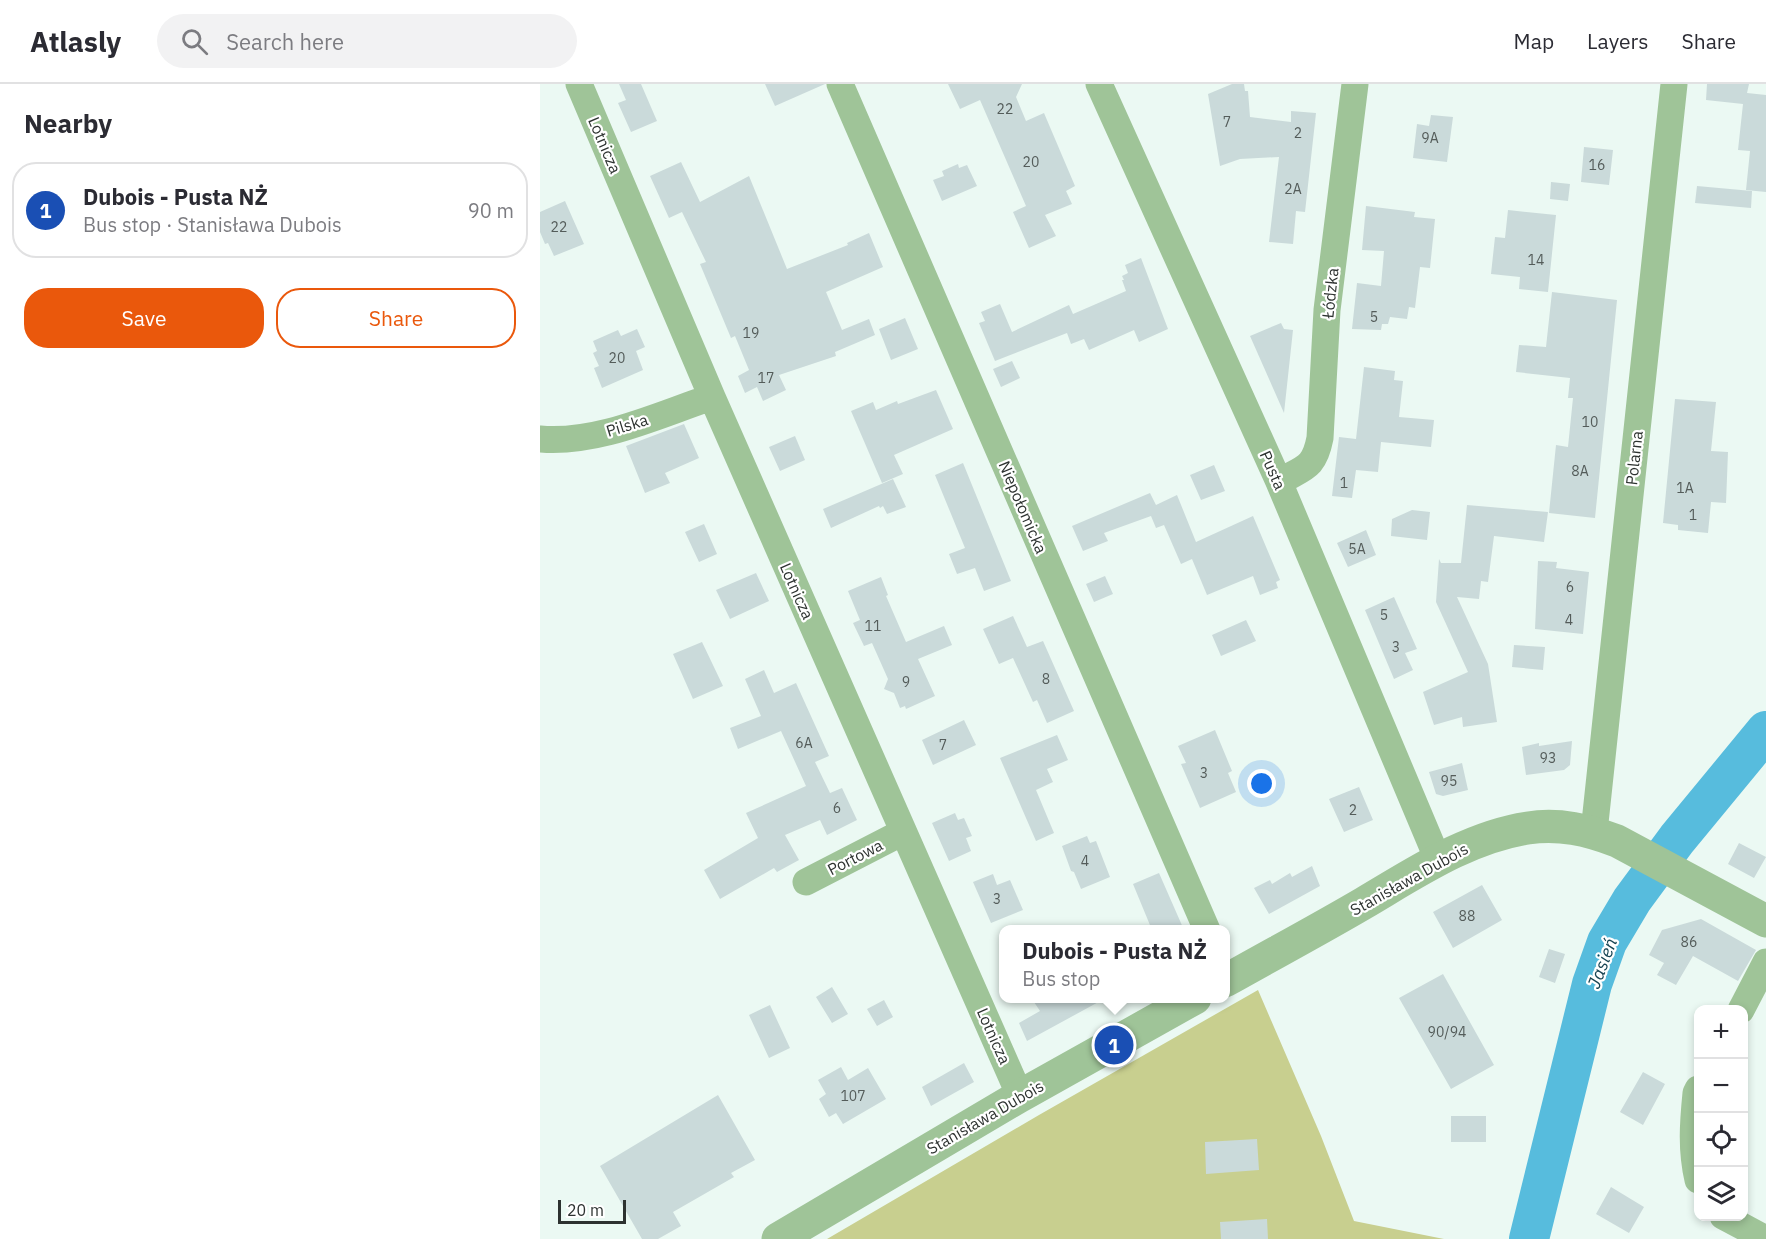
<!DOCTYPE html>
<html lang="en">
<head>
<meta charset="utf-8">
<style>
  :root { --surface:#fff; --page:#f2f2f3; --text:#2b2b33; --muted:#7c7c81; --line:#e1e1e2; --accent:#ea580c }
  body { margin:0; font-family:"IBM Plex Sans",sans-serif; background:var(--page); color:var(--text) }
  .controls { position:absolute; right:18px; bottom:18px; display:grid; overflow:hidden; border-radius:12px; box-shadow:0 3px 9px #0003 }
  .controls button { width:54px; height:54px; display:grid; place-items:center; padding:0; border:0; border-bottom:2px solid var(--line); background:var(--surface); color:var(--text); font:30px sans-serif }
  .scale { position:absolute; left:18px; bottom:15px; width:68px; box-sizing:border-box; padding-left:6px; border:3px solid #2d3230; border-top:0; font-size:16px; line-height:21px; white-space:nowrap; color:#2d3230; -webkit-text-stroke:4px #fff; paint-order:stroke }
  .you { position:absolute; left:722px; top:700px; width:21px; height:21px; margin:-15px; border:4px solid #fff; border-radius:50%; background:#1a73e8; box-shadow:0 0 0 9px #1a73e833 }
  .badge { display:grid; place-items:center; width:39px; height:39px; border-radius:50%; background:var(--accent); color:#fff; font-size:20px; font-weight:700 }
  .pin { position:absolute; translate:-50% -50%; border:3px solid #fff; box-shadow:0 2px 6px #0006 }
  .popup { position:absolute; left:459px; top:841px; width:231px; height:78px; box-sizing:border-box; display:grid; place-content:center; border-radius:12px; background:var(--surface); filter:drop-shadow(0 2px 4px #0005); font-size:20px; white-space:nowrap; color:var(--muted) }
  .popup b { font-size:22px; color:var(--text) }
  .popup::after { content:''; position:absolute; left:50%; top:100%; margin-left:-12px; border:12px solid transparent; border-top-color:var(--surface) }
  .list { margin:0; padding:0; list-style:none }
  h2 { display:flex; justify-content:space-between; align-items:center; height:78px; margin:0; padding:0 24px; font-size:26px }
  h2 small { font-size:20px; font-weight:400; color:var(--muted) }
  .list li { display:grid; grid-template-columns:39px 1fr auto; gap:18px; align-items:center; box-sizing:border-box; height:96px; margin:0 12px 12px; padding:0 12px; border:2px solid var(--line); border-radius:24px }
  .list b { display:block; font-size:22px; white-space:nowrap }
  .list p { margin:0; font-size:20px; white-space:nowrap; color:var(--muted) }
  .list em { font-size:20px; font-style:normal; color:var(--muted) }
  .actions { display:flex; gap:12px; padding:18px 24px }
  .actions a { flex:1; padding:14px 0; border:2px solid var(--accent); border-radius:24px; text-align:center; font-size:21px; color:var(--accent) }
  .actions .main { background:var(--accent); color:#fff }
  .icon { flex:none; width:33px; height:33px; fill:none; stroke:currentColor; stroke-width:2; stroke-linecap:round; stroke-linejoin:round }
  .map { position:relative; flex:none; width:1226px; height:1155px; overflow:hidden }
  header { display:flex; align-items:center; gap:36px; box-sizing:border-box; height:84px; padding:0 30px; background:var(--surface); border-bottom:2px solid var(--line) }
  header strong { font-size:28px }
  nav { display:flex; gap:33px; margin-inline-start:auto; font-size:21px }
  .search { width:420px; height:54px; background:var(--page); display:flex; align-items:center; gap:15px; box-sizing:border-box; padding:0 21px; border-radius:33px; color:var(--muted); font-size:22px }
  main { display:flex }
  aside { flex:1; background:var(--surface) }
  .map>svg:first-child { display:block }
</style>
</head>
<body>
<header>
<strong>Atlasly</strong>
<div class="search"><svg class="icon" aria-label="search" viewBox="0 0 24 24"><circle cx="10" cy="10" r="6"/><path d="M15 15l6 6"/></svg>Search here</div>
<nav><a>Map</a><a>Layers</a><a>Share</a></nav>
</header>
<main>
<aside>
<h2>Nearby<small></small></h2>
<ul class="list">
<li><span class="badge" style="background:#1a4fb4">1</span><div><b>Dubois - Pusta NŻ</b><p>Bus stop · Stanisława Dubois</p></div><em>90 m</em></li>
</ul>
<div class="actions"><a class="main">Save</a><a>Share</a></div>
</aside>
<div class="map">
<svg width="1226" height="1155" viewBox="0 0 1226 1155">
  <rect width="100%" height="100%" fill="#ebf9f3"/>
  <path fill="#c8cf8f" d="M718 906 781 1052 814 1137 904 1155H287L499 1031Z"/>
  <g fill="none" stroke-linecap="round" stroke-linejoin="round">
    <path stroke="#57bcdd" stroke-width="40" d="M989 1155 1052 900 1067 858 1092 816 1137 755 1226 647"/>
  </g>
  <path fill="#cadada" d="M79 0H101L117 37 91 48 78 19 86 16Z
    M225 0H285L235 22Z
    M408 0H482L476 13 486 37 504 29 535 102 526 107 532 120 505 131 516 152 489 164 473 128 486 122 440 16 420 25Z
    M692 0H704L705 7H708L710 33 751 38V27L776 29 765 128 756 127 753 160 729 158 739 73 700 75 680 82 668 10Z
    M1167 0H1209L1207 9 1226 11V108L1206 106 1210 67 1198 66 1203 20 1166 16Z
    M891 31 913 33 907 78 873 74 877 40 889 42Z
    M1044 63 1073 66 1069 101 1041 98Z
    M141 78 160 118 209 92 247 185 308 161 307 159 329 149 343 183 286 208 302 246 329 235 335 251 295 268 296 272 239 291 246 306 223 317 217 303 205 309 198 292 209 286 195 252 191 254 160 180 166 178 142 128 129 134 110 92Z
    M418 80 419 84 427 81 437 102 402 117 393 96 404 92 402 87Z
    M1011 98 1030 100 1028 117 1010 115Z
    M1157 102 1212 107 1211 124 1155 119Z
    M25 117 44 160 14 172 8 159 5 160 0 148V128Z
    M826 122 875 128 874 133 895 135 890 184 880 183 875 224 869 223 867 235 850 233 848 240H842L841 246 812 245 817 199 841 202 844 167 822 166Z
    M968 126 1016 131 1008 208 979 205 980 193 951 190 955 153 965 154Z
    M601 174 628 245 599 258 594 246 549 266 544 255 531 260 527 249 455 277 439 239 445 237 441 228 460 220 472 248 529 221 533 230 586 207 582 196H584L582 192 588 189 585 181Z
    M1012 208 1077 216 1055 434 1009 429 1016 361 1028 363 1033 314H1028L1030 294 976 288 979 261 1006 263Z
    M365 234 378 265 351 276 339 245Z
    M741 239 744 245 753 246 744 329 710 252Z
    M97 245 105 263 96 267 103 286 62 304 54 284 59 282 53 269 57 267 53 257 78 246 81 252Z
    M472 277 480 294 461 303 453 285Z
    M824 283 855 287 854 296 863 297 859 333 894 336 891 363 841 358 838 388 816 386 812 414 792 412 799 353 816 355Z
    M396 306 413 345 354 371 363 390 342 399 311 327 333 318 336 326 357 317 358 320Z
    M1135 315 1176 318 1171 367 1188 368 1186 419 1171 418 1168 449 1138 446V441L1123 439Z
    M144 340 159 374 125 389 130 399 105 409 86 362Z
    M255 352 265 376 240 387 229 363Z
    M423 379 471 497 444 507 435 484 417 490 409 470 425 464 395 391Z
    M674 381 685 407 661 416 650 391Z
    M353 395 366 423 347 430 343 422 340 424 339 422 291 444 283 425Z
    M610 409 616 421 637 411 656 458 713 432 740 496 736 498 738 504 720 511 713 492 667 511 652 475 641 480 624 441 616 444 611 432 564 449 568 457 543 467 532 442Z
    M927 421 1008 428 1004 458 954 452 948 498 941 497 939 515 917 513 948 580 957 638 923 643 922 633 894 641 883 608 928 588 896 518 899 475 901 479H921Z
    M872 426 890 428 887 456 851 452 852 435Z
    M164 440 177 470 159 478 145 448Z
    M826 446 836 471 808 483 797 459Z
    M998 477 1017 478 1016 484 1049 488 1043 550 995 545Z
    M216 489 229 517 190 535 176 506Z
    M565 492 573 510 554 518 546 500Z
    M341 493 348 511 346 512 366 558 404 542 412 561 378 575 395 612 366 625 365 622 360 624 354 609 344 605 348 595 332 559 324 562 313 539 320 536 308 507Z
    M854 513 877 565 865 569 873 586 854 595 825 526Z
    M473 532 487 563 503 557 534 627 507 639 497 616 493 618 473 574 459 580 443 545Z
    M706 536 716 557 681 572 672 551Z
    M162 558 183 602 153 615 133 570Z
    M974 561 1005 563 1003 586 972 583Z
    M224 586 234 609 256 599 289 672 275 678 290 709 302 704 317 736 287 751 280 736 245 751 259 776 237 788 234 784 180 815 164 786 218 754 206 729 266 702 241 647 198 665 190 644 221 632 205 595Z
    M424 636 436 661 393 681 382 656Z
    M675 646 692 687 688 689 696 708 660 724 641 680 646 679 638 662Z
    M517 651 528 676 507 685 513 698 496 706 514 749 496 757 460 674Z
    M1032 657 1030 681 1024 686 986 691 982 663 999 659V662Z
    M922 679 928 706 903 712 896 710 889 688Z
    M819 703 833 736 804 748 789 715Z
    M415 729 418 736 424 734 432 752 426 754 431 767 409 777 392 739Z
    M547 752 550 759 556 757 570 793 541 805 534 788 531 787 522 762Z
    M1199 759 1226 773 1214 794 1188 780Z
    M772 782 780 802 729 830 714 804 730 796 732 800 750 789 752 793Z
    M619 789 644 846H612L593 800Z
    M453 790 457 801 470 796 483 826 451 839 433 798Z
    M942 801 962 836 913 864 893 828Z
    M1161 835 1216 866 1198 897 1153 872 1136 901 1117 891 1124 879 1109 871 1122 846Z
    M1009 865 1025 870 1015 899 999 893Z
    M903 890 954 981 911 1005 859 914Z
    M292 903 308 930 292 939 276 913Z
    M492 915H564L487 957 479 939 500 927Z
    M344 916 353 933 337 942 327 925Z
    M230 921 250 964 229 974 209 931Z
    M424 979 434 998 391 1022 382 1003Z
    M301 983 308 996 328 984 346 1015 303 1040 296 1029 289 1033 279 1015 286 1010 278 996Z
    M1103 988 1125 1000 1103 1041 1080 1028Z
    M178 1011 215 1076 191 1089 194 1093 133 1128 141 1142 118 1155H102L60 1082Z
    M911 1032H946V1058H911Z
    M717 1055 719 1086 666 1090 665 1058Z
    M1071 1103 1104 1123 1089 1149 1056 1130Z
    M727 1135 728 1155H681L680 1138Z"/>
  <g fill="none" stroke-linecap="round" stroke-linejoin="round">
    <path stroke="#9fc498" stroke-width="27" d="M39 0 172 313 480 1012
      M300 0 667 846
      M559 0 739 398 898 776
      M0 355C58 360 118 331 172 313
      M739 398C764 383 774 385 780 354L787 226 815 0
      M1054 748 1134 0
      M266 798 363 748
      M1201 926 1226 878
      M1158 1005 1156 1009C1153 1039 1151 1066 1158 1096
      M1183 1132 1226 1155"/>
    <path stroke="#9fc498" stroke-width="33" d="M685 897C731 871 778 846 824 819 875 789 928 753 988 744 1019 739 1048 746 1077 757L1226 837
      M238 1155 480 1012 655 914"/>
  </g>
  <g text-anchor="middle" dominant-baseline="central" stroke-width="4.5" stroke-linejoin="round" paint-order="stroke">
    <g font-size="14" fill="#545c5a">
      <text x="465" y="25">22</text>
      <text x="687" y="38">7</text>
      <text x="758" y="49">2</text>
      <text x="890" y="54">9A</text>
      <text x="491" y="78">20</text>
      <text x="1057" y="81">16</text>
      <text x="753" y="105">2A</text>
      <text x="19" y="143">22</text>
      <text x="996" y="176">14</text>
      <text x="834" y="233">5</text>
      <text x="211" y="249">19</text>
      <text x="77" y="274">20</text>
      <text x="226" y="294">17</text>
      <text x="1050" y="338">10</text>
      <text x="1040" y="387">8A</text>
      <text x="804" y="399">1</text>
      <text x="1145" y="404">1A</text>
      <text x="1153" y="431">1</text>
      <text x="817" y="465">5A</text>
      <text x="1030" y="503">6</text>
      <text x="844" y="531">5</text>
      <text x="1029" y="536">4</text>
      <text x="333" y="542">11</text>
      <text x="856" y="563">3</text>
      <text x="506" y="595">8</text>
      <text x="366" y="598">9</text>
      <text x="264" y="659">6A</text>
      <text x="403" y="661">7</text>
      <text x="1008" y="674">93</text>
      <text x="664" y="689">3</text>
      <text x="909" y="697">95</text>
      <text x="297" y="724">6</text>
      <text x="813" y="726">2</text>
      <text x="545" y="777">4</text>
      <text x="457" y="815">3</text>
      <text x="927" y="832">88</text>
      <text x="1149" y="858">86</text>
      <text x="907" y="948">90/94</text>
      <text x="313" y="1012">107</text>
    </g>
    <g font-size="16" fill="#2d3230" stroke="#fff">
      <text transform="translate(65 61) rotate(67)">Lotnicza</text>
      <text transform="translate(790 209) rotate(-84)">Łódzka</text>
      <text transform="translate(87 341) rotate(-17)">Pilska</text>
      <text transform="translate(1094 374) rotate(-84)">Polarna</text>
      <text transform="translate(733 386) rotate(66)">Pusta</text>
      <text transform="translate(483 423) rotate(67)">Niepołomicka</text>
      <text transform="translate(257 507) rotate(66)">Lotnicza</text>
      <text transform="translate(315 773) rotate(-27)">Portowa</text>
      <text transform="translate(869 795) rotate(-29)">Stanisława Dubois</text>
      <text transform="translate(454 952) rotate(66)">Lotnicza</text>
      <text transform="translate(445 1033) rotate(-30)">Stanisława Dubois</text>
    </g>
    <g font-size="18" font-style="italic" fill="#184453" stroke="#fff">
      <text transform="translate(1062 879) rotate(-69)">Jasień</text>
    </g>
  </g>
</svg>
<div class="controls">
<button>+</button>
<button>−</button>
<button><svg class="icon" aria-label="locate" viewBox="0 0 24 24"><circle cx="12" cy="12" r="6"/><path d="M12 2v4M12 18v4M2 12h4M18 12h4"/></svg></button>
<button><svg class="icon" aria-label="layers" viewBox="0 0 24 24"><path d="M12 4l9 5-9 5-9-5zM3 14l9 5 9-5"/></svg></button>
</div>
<div class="scale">20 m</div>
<div class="you"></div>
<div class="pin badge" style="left:574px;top:961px;background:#1a4fb4">1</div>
<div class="popup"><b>Dubois - Pusta NŻ</b>Bus stop</div>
</div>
</main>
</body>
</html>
